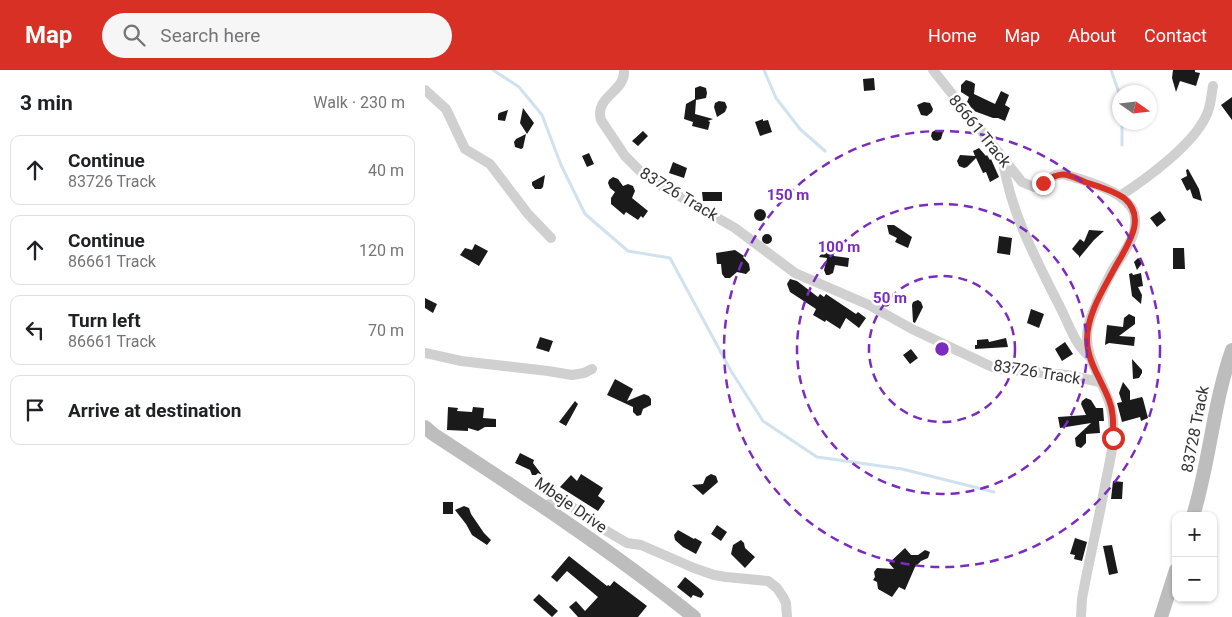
<!DOCTYPE html>
<html lang="en">
<head>
<meta charset="utf-8">
<style>
  :root { --surface:#fff; --page:#f6f6f6; --text:#202124; --muted:#757577; --line:#e0e0e0; --accent:#d93025 }
  body { margin:0; font-family:Roboto,sans-serif; background:var(--page); color:var(--text) }
  .controls { position:absolute; right:15px; bottom:15px; display:grid; overflow:hidden; border-radius:10px; box-shadow:0 1px 4px #0004 }
  .controls button { width:45px; height:45px; display:grid; place-items:center; padding:0; border:0; border-bottom:1px solid var(--line); background:var(--surface); color:var(--text); font:25px sans-serif }
  .compass { position:absolute; left:687px; top:15px; width:45px; height:45px; border-radius:50%; background:var(--surface); box-shadow:0 1px 4px #0004; rotate:104deg }
  .stop { position:absolute; width:15px; height:15px; margin:-11px; border:4px solid #d93025; border-radius:50%; background:#fff }
  .stop.end { background:#d93025; border-color:#fff; box-shadow:0 1px 5px #0008 }
  .list { margin:0; padding:0; list-style:none }
  h2 { display:flex; justify-content:space-between; align-items:center; height:65px; margin:0; padding:0 20px; font-size:21px }
  h2 small { font-size:16px; font-weight:400; color:var(--muted) }
  .list li { display:grid; grid-template-columns:32px 1fr auto; gap:15px; align-items:center; box-sizing:border-box; height:70px; margin:0 10px 10px; padding:0 10px; border:1px solid var(--line); border-radius:10px }
  .list b { display:block; font-size:19px; white-space:nowrap }
  .list p { margin:0; font-size:16px; white-space:nowrap; color:var(--muted) }
  .list em { font-size:16px; font-style:normal; color:var(--muted) }
  .icon { flex:none; width:28px; height:28px; fill:none; stroke:currentColor; stroke-width:2; stroke-linecap:round; stroke-linejoin:round }
  .map { position:relative; flex:none; width:807px; height:547px; overflow:hidden }
  header { display:flex; align-items:center; gap:30px; box-sizing:border-box; height:70px; padding:0 25px; background:var(--accent); color:#fff }
  header strong { font-size:24px }
  nav { display:flex; gap:28px; margin-inline-start:auto; font-size:18px }
  .search { width:350px; height:45px; background:var(--page); display:flex; align-items:center; gap:12px; box-sizing:border-box; padding:0 18px; border-radius:28px; color:var(--muted); font-size:19px }
  main { display:flex }
  aside { flex:1; background:var(--surface) }
  .map>svg:first-child { display:block }
</style>
</head>
<body>
<header>
<strong>Map</strong>
<div class="search"><svg class="icon" aria-label="search" viewBox="0 0 24 24"><circle cx="10" cy="10" r="6"/><path d="M15 15l6 6"/></svg>Search here</div>
<nav><a>Home</a><a>Map</a><a>About</a><a>Contact</a></nav>
</header>
<main>
<aside>
<h2>3 min<small>Walk · 230 m</small></h2>
<ul class="list">
<li><svg class="icon" aria-label="ahead" viewBox="0 0 24 24"><path d="M12 20V5M6 11l6-6 6 6"/></svg><div><b>Continue</b><p>83726 Track</p></div><em>40 m</em></li>
<li><svg class="icon" aria-label="ahead" viewBox="0 0 24 24"><path d="M12 20V5M6 11l6-6 6 6"/></svg><div><b>Continue</b><p>86661 Track</p></div><em>120 m</em></li>
<li><svg class="icon" aria-label="left" viewBox="0 0 24 24"><path d="M17 20v-9H6M10 6l-5 5 5 5"/></svg><div><b>Turn left</b><p>86661 Track</p></div><em>70 m</em></li>
<li><svg class="icon" aria-label="arrive" viewBox="0 0 24 24"><path d="M6 21V4h12l-3 4 3 4H6"/></svg><div><b>Arrive at destination</b></div></li>
</ul>
</aside>
<div class="map">
<svg width="807" height="547" viewBox="0 0 807 547">
  <rect width="100%" height="100%" fill="#fff"/>
  <g fill="none" stroke-linecap="round" stroke-linejoin="round">
    <path stroke="#cfe2ee" stroke-width="3" d="M68 0 94 17 117 45 136 95 160 144 203 181 245 188 306 301 338 351 392 387 477 399 569 422
      M339 0 351 28 375 59 400 81
      M686 0 694 23
      M697 52V75"/>
  </g>
  <path fill="#1a1a1a" d="M748 0H770V2L775 3 771 16 755 11 751 22 747 8Z
    M449 8 450 20 439 21 438 9Z
    M541 10 547 12 550 14 549 24 570 34 576 21 584 25 580 35 585 38 580 51 573 48H568L549 41 542 32 544 27 536 22V15Z
    M275 16 281 18 282 23 281 28 271 30 270 44 288 49 283 51 285 52 283 60 267 56 268 52 259 49 261 34 270 29V18Z
    M807 27V50L796 35Z
    M294 31 300 32 302 37 300 42 292 47 289 37 290 33Z
    M499 32 505 33 508 39 507 42 502 46 496 45 492 35Z
    M98 38 109 53 102 64 95 53Z
    M83 40 80 51 73 50V45L74 43Z
    M338 49V51L343 50 347 62 335 66 330 52Z
    M511 60 518 62 516 69 512 71 508 70 506 66 507 62Z
    M218 61 223 66 213 76 207 71Z
    M101 64 98 78 96 79 90 77 89 72 91 69Z
    M554 78 561 86 562 85 565 90 566 89 574 107 565 112 561 102 558 103 551 88 542 97 539 98 534 96 532 91 535 85 550 86 548 81Z
    M164 83 169 94 162 97 157 86Z
    M248 92 262 98 259 108 244 103Z
    M763 99 774 119 777 131 768 128 765 119 762 121 756 109 762 106 761 100Z
    M120 105 118 117 116 119H110L107 115V112Z
    M188 107 193 109 198 116 203 114 208 116 210 121 207 128 223 141 218 148 216 146 213 150 201 142 199 145 186 134V128L190 122 185 118 183 113 184 110Z
    M277 122H297V131H278Z
    M329 145a6 6 0 1 1 12 0a6 6 0 1 1-12 0Z
    M735 141 741 150 732 157 725 148Z
    M462 155H469L487 167 483 178 470 172 472 168 464 164Z
    M664 160 679 161 669 170 654 188V186L647 179 655 169 659 172Z
    M337 169a5 5 0 1 1 10 0a5 5 0 1 1-10 0Z
    M574 166 587 168 585 185 572 183Z
    M50 174 63 181 54 196 35 185 40 178 47 180Z
    M405 176 409 186 424 188 423 197 410 195 408 203 404 205H401L399 200 402 188 394 187 400 179 405 178Z
    M748 178H759L760 199H748Z
    M310 180 319 186 318 187 324 194 325 200 321 204 312 202 305 208H300L297 204 296 194H292L291 183Z
    M713 188 718 192 712 200 709 192Z
    M707 203 708 205 716 203 718 216 713 217 717 225 716 234 707 226 704 204Z
    M365 209 372 211 393 227 395 224 399 227 401 224 431 244 433 242 441 248 434 258 421 248 415 259 401 250 400 252 388 245 391 239 365 222 362 214Z
    M456.5 232a4.5 4.5 0 1 1 9 0a4.5 4.5 0 1 1-9 0Z
    M0 228 12 234 8 243 0 238Z
    M493 230 496 232 498 237 490 253 488 252 487 235 488 232Z
    M606 239 619 244 614 258 602 253Z
    M704 244 710 247V254L694 266 710 267 709 276 684 273 680 275 682 255 698 257 699 248Z
    M115 267 128 271 124 282 111 278Z
    M581 268 583 277 550 279V275H552V270L563 269 564 272Z
    M640 272 648 284 637 291 630 279Z
    M486 279 493 288 485 294 478 285Z
    M707 289 717 300V303L714 308 708 309Z
    M190 309 208 319 202 331 219 324 224 326 226 329V335L218 339 216 345 212 346 208 342V337L182 325Z
    M698 312 705 321V330L717 327 718 329 723 348 716 351 715 347 697 352 692 333 697 332 694 323Z
    M661 328 666 330 671 338H678L679 351H674L675 363 661 364V373L656 378 651 376 650 368 666 353 635 358 633 347 661 345 656 334 657 331Z
    M150 331 153 334 141 356 134 352Z
    M23 337 33 338 32 341 47 342 48 337 59 338 58 348 71 349V357H60L53 361 43 358V361L22 360Z
    M95 383 109 390 108 393 117 405 113 403 111 405H107L105 400 90 393Z
    M156 404 178 418 173 426 180 431 173 441 135 417 146 405 152 411Z
    M286 404 291 406 293 412 278 425 267 415 278 414 281 407Z
    M688 411 698 412 697 429H686Z
    M18 432H28V444H18Z
    M39 436 44 438 46 444 59 463 66 470 62 475 47 465 41 454 30 440Z
    M292 455 302 462 296 471 286 464Z
    M253 460 269 469 270 468 277 472 271 484 258 477 250 470 249 465Z
    M650 468 662 472 657 491 649 489 650 485 645 484Z
    M316 470 319 473 320 478 330 487 320 498 306 484 308 475Z
    M687 475 693 503 684 505 678 476Z
    M480 478 486 485H493L500 480 505 482 503 488 496 491 490 497 480 520 474 517 467 527 453 519 452 512 448 510 450 507 449 502 452 498 469 499 464 493Z
    M144 486 182 516 183 515 185 516 189 511 222 536 213 547H153L144 537 151 531 160 541 173 527 142 501 132 512 126 507Z
    M260 507 276 520 279 524 276 528 268 525 266 528 252 517Z
    M114 524 133 541 127 547 108 530Z"/>
  <g fill="none" stroke-linecap="round" stroke-linejoin="round">
    <path stroke="#d0d0d0" stroke-width="10" d="M199 0C201 22 169 26 176 50L200 86 214 100 228 111 310 158 370 203 444 235 487 259 565 296 574 299 642 305 675 312
      M508 0 597 112 609 117 631 105 638 104C658 110 702 121 709 143 715 165 697 184 687 201 678 219 668 237 663 257 656 290 686 318 688 350 690 370 685 391 681 410 674 450 664 489 657 529L656 547
      M0 20 21 39 40 79 65 94 103 144 126 168
      M578 91C586 144 611 189 635 237 644 254 649 273 664 286
      M695 126C721 109 768 75 781 46 786 37 786 26 788 16
      M0 283 36 291 123 301 147 305 159 303 167 299
      M118 437 132 430 140 432 180 460 202 473 216 475 269 498 289 505 301 507 343 511 352 518 358 527 361 533 362 547"/>
    <path stroke="#bdbdbd" stroke-width="14" d="M0 357 8 364C97 422 186 480 269 547
      M768 446C785 391 788 334 807 280
      M736 547 751 500"/>
  </g>
  <g fill="none" stroke-linecap="round" stroke-linejoin="round">
    <path stroke="#d93025" stroke-width="6" d="M618 113C637 100 641 104 660 112 673 116 688 120 699 128 725 150 698 181 687 203 676 223 662 246 662 270 662 291 677 311 684 330 689 342 688 355 688 368"/>
  </g>
  <g fill="none" stroke="#7b2cbf" stroke-width="2.5" stroke-dasharray="9 6">
    <circle cx="517" cy="279" r="73"/>
    <circle cx="517" cy="279" r="145"/>
    <circle cx="517" cy="279" r="218"/>
  </g>
  <g text-anchor="middle" dominant-baseline="central" stroke-width="5" stroke-linejoin="round" paint-order="stroke">
    <g font-size="16" fill="#333" stroke="#fff">
      <text transform="translate(555 61) rotate(51)">86661 Track</text>
      <text transform="translate(254 124) rotate(31)">83726 Track</text>
      <text transform="translate(612 302) rotate(9)">83726 Track</text>
      <text transform="translate(770 359) rotate(-79)">83728 Track</text>
      <text transform="translate(146 435) rotate(35)">Mbeje Drive</text>
    </g>
  </g>
  <circle cx="517" cy="279" r="8" fill="#7b2cbf" stroke="#fff" stroke-width="2.5"/>
  <g font-size="15" text-anchor="middle" font-weight="bold" fill="#7b2cbf" stroke="#fff" stroke-width="5" stroke-linejoin="round" paint-order="stroke">
    <text x="363" y="130">150 m</text>
    <text x="414" y="182">100 m</text>
    <text x="465" y="233">50 m</text>
  </g>
</svg>
<div class="controls">
<button>+</button>
<button>−</button>
</div>
<svg class="compass" viewBox="-18 -18 36 36"><path d="M0-13l5 13h-10z" fill="#e53935"/><path d="M0 13l5-13h-10z" fill="#757577"/></svg>
<div class="stop" style="left:688px;top:368px"></div>
<div class="stop end" style="left:618px;top:113px"></div>
</div>
</main>
</body>
</html>
